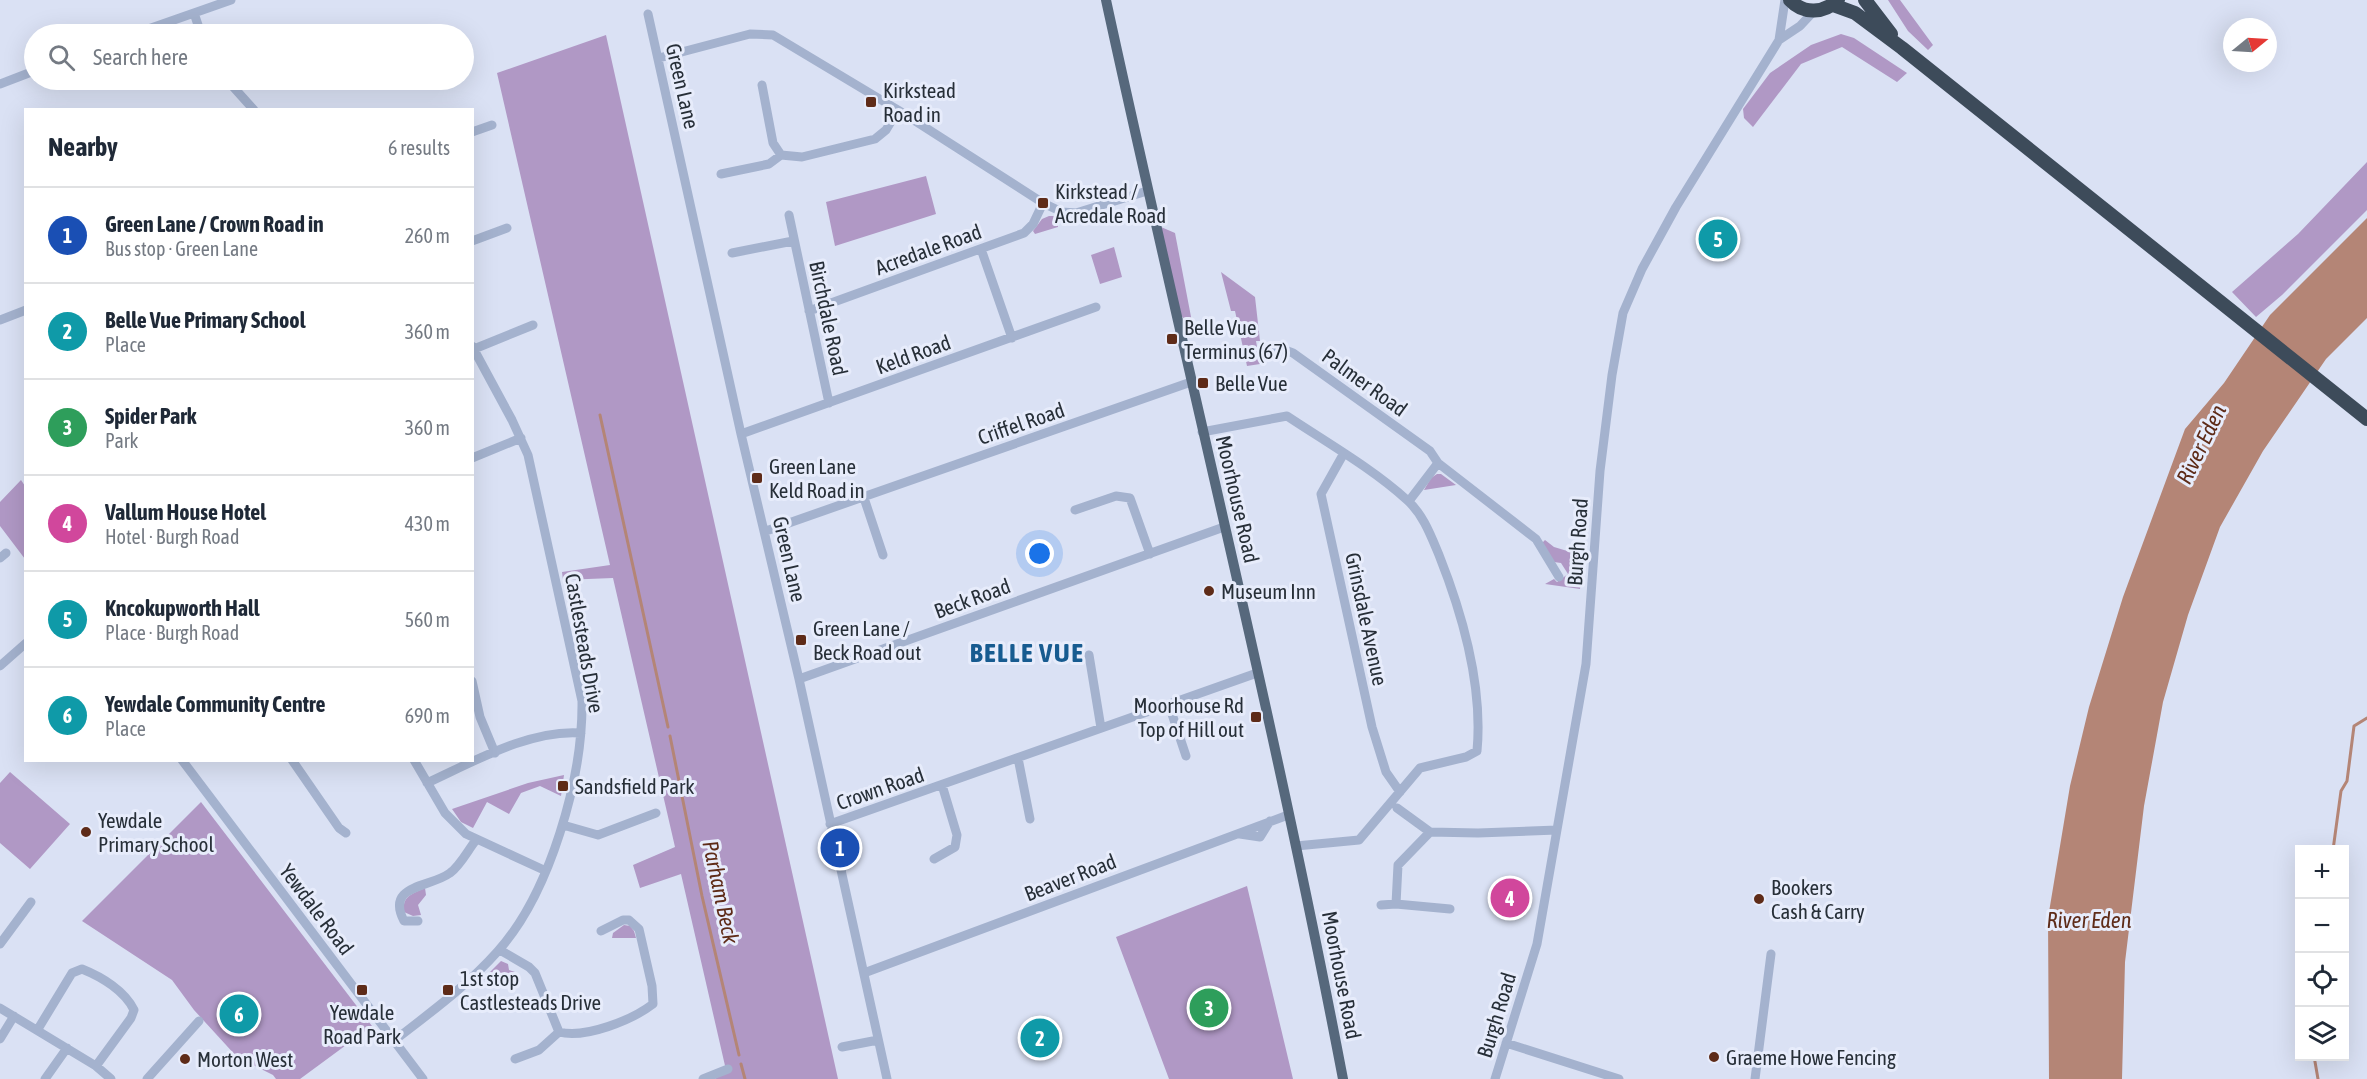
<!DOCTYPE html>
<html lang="en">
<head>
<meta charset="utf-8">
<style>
  :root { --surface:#fff; --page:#f2f2f3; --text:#1f2937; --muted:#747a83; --line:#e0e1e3; --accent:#ea580c }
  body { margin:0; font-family:"Asap Condensed",sans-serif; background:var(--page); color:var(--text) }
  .controls { position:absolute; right:18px; bottom:18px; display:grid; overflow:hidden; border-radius:0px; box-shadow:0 6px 24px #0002 }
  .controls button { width:54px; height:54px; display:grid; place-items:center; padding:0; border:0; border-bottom:2px solid var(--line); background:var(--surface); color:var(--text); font:30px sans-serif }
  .compass { position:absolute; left:2223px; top:18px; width:54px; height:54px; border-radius:50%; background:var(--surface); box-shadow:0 6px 24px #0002; rotate:72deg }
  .you { position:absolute; left:1040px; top:554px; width:21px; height:21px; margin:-15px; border:4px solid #fff; border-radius:50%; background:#1a73e8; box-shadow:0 0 0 9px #1a73e833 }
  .badge { display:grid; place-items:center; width:39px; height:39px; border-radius:50%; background:var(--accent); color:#fff; font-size:20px; font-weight:700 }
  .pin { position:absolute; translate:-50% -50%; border:3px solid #fff; box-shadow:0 2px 6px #0006 }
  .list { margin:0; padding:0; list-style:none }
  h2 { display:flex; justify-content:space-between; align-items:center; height:78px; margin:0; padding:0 24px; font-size:26px }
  h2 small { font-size:20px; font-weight:400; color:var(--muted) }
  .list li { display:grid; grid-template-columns:39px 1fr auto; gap:18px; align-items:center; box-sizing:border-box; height:96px; padding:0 24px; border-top:2px solid var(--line) }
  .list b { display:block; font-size:22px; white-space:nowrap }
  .list p { margin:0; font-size:20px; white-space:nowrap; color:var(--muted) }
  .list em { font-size:20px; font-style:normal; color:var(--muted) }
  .icon { flex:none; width:33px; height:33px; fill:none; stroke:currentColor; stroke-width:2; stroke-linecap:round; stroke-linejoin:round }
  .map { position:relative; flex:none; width:2367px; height:1079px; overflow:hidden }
  .search { position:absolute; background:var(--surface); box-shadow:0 6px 24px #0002; left:24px; top:24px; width:450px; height:66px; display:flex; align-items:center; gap:15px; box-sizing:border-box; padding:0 21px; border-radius:33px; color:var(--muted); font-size:22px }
  .panel { position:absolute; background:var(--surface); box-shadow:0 6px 24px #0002; left:24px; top:108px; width:450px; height:654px; border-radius:0px }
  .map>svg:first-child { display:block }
</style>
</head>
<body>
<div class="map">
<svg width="2367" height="1079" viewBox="0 0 2367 1079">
  <rect width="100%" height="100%" fill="#dae1f4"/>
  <path fill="#b098c5" d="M1888 0H1900L1933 45 1928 50 1908 31Z
    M1841 34 1854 38 1907 73 1897 82 1842 47 1801 64 1753 127 1744 118 1743 109 1770 73 1811 45Z
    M606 35 838 1079H715L726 1070 681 874 640 888 633 865 675 847 613 578 563 580 562 572 610 565 497 73Z
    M2367 162V210L2282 295 2256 317 2232 292 2298 234Z
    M926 176 936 214 835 246 826 202Z
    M1049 216H1058V227L1035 234 1033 231 1042 219Z
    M1161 227 1175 233 1192 322 1188 323 1179 313Z
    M1114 247 1122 277 1100 284 1091 255Z
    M1221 272 1255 297 1260 341H1256L1260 364 1247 366 1235 311H1231Z
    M1437 474H1441L1456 485 1424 490 1431 478Z
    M21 480 25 486V559L0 526V502Z
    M1545 540 1554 547 1584 556 1580 589 1545 584 1554 579 1557 582 1568 574 1561 563 1554 562 1542 543Z
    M10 772 70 824 30 869 0 843V783Z
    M564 775 561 796 540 786 521 793 509 814 487 802 473 828 461 822 452 809 528 783Z
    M201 802 372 1026 300 1079H276L273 1075 237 1057 194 1010 172 980 82 921Z
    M1247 886 1293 1079H1169L1116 937Z
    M425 888 426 895 418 905 421 915 413 916 404 912C402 896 412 894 425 888Z
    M624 925 630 926 634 931 636 938H612L613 933Z
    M501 961 508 964 509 970 515 972 481 981Z"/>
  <path fill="#b48576" d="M2367 218V318L2326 359 2263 451 2220 527 2188 615 2163 702 2144 806 2125 962 2122 1079H2049L2048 918 2070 786 2089 707 2123 597 2185 429 2224 383 2270 315Z"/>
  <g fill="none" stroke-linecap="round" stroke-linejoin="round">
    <path stroke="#b48576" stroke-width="3" d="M600 415 668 727
      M670 736 702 896 739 1055
      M2333 850 2341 791 2347 781 2354 726 2367 718
      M2314 1056 2318 1079
      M741 1064 745 1079"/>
    <path stroke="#a4b2ce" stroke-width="9" d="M194 13 201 34
      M648 14 741 434 799 679 887 1079
      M134 34 231 0
      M1779 40 1800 26 1814 11
      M659 58 750 34 773 35 898 110 1043 203 1062 212 1076 213 1147 191
      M227 80 254 110
      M0 84 34 71
      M762 85 773 143 781 155 802 157 875 139 886 130 898 110
      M472 132 492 125
      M721 174 769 164 781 155
      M789 215 829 403
      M472 241 507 228
      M981 249 1012 338
      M732 253 793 241
      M809 311 1024 233 1033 224 1043 203
      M0 320 26 310
      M474 349 533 325
      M1262 355 1285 350 1293 353 1430 451 1438 463 1409 501
      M1202 432 1287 416C1326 442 1373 469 1407 500 1423 514 1431 536 1439 555 1462 613 1483 687 1477 751L1466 757 1420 768 1359 840 1296 846
      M741 434 1096 307
      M1344 453 1321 494 1372 727 1386 772 1400 792
      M472 458 521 438
      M1438 463 1536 539 1559 577
      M864 498 883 555
      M1075 510 1116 496 1130 498 1150 554
      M766 531 1191 382
      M0 558 6 553
      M1089 655 1101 728
      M0 666 26 643
      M799 679 1224 527
      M472 681 480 717 495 753
      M1169 705 1186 756
      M1018 758 1030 819
      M182 760 423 1079
      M292 760 339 828 346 833
      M414 760 445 813 466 834 546 871
      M427 783C473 762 530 729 581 733
      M1397 808 1430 832
      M830 824 1257 673
      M563 825 598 835 656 813
      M1240 834 1260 837 1270 821
      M934 859 955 847 957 835 942 785
      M1381 905 1396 904
      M1450 909 1396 904 1398 865 1430 832 1478 833 1557 830
      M418 921H404C385 884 430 888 450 873 460 866 468 850 476 840
      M0 944 31 902
      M500 950 529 967 535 973 559 1032C585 1039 632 1020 653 1004L652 986 639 929 629 920H623L601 931
      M864 973 1288 815
      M0 1008 96 1066 111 1079
      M38 1029 72 973 82 969C102 977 125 991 134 1010L131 1018 96 1066
      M0 1039 14 1016
      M395 1040C431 1012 467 986 498 951 550 893 583 778 582 701L528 455 512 420 472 346
      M1506 1043 1619 1079
      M842 1047 878 1040
      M515 1059 539 1050 559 1032
      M45 1079 67 1048
      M147 1079 199 1021
      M703 1079 728 1069
      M1495 1079 1537 944 1586 664 1600 471 1612 375 1623 313 1642 269 1676 207 1779 40 1785 0
      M1755 1079 1771 954"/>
    <path stroke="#56687c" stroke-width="10" d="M1106 0C1184 360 1274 717 1343 1079"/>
    <path stroke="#3d4b5a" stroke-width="14" d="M1790 0C1804 15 1824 13 1838 0
      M1865 0 1891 34
      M1833 5 1855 13 1902 48 2367 419"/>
  </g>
  <g fill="#5e2b18" stroke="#e7ecfb" stroke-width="2">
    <rect x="865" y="96" width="12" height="12" rx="3"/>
    <rect x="1037" y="197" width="12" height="12" rx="3"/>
    <rect x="1166" y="333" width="12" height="12" rx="3"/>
    <rect x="1197" y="377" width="12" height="12" rx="3"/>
    <rect x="751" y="472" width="12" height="12" rx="3"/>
    <circle cx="1209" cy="591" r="6"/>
    <rect x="795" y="634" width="12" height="12" rx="3"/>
    <rect x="1250" y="711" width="12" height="12" rx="3"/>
    <rect x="557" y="780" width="12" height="12" rx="3"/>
    <circle cx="86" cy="832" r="6"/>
    <circle cx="1759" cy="899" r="6"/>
    <rect x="356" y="984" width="12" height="12" rx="3"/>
    <rect x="442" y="984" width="12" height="12" rx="3"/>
    <circle cx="1714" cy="1057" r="6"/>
    <circle cx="185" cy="1059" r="6"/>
  </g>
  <g text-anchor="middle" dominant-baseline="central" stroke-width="6" stroke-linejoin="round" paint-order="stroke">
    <g font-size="21" fill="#272f38" stroke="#e7ecfb">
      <text transform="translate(683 86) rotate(77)">Green Lane</text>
      <text transform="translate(928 249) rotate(-20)">Acredale Road</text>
      <text transform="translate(829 318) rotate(78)">Birchdale Road</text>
      <text transform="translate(913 354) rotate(-20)">Keld Road</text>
      <text transform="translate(1365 382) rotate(36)">Palmer Road</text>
      <text transform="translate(1021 423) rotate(-19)">Criffel Road</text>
      <text transform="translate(1238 499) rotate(77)">Moorhouse Road</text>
      <text transform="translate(1577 542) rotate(-86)">Burgh Road</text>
      <text transform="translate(790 559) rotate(77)">Green Lane</text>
      <text transform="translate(972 598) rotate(-20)">Beck Road</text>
      <text transform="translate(1367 619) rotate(78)">Grinsdale Avenue</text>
      <text transform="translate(585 643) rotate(80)">Castlesteads Drive</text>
      <text transform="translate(880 788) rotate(-19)">Crown Road</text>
      <text transform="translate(1070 877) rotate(-21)">Beaver Road</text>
      <text transform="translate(317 909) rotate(53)">Yewdale Road</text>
      <text transform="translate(1342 975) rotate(79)">Moorhouse Road</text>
      <text transform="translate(1496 1015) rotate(-73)">Burgh Road</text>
    </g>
    <g font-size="21" fill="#272f38" stroke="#e7ecfb" text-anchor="start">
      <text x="883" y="90">Kirkstead<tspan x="883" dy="24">Road in</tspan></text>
      <text x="1055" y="191">Kirkstead /<tspan x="1055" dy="24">Acredale Road</tspan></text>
      <text x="1184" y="327">Belle Vue<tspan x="1184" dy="24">Terminus (67)</tspan></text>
      <text x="1215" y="383">Belle Vue</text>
      <text x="769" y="466">Green Lane<tspan x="769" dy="24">Keld Road in</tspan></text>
      <text x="1221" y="591">Museum Inn</text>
      <text x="813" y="628">Green Lane /<tspan x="813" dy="24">Beck Road out</tspan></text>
      <text x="1244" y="705" text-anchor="end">Moorhouse Rd<tspan x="1244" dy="24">Top of Hill out</tspan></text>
      <text x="575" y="786">Sandsfield Park</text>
      <text x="98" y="820">Yewdale<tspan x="98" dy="24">Primary School</tspan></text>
      <text x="1771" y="887">Bookers<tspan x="1771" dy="24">Cash &amp; Carry</tspan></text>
      <text x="460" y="978">1st stop<tspan x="460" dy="24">Castlesteads Drive</tspan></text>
      <text x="362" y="1012" text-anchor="middle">Yewdale<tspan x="362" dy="24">Road Park</tspan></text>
      <text x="1726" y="1057">Graeme Howe Fencing</text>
      <text x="197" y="1059">Morton West</text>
    </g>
    <g font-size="22" font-style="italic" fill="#5e2b18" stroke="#e7ecfb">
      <text transform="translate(2201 444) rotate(-64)">River Eden</text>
      <text transform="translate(721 892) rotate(78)">Parham Beck</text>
      <text x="2089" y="920">River Eden</text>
    </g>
    <g font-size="27" font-weight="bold" letter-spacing="1.5" fill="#175b90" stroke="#e7ecfb">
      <text x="1027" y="652">BELLE VUE</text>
    </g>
  </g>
</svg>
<div class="controls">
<button>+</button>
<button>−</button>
<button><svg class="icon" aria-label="locate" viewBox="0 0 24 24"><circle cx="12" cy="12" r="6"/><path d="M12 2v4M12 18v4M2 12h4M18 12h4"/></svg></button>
<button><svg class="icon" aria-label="layers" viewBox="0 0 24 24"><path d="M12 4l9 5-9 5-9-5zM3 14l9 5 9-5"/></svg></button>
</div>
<svg class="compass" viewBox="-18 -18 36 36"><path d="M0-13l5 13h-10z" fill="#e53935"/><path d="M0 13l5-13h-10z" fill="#747a83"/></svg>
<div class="you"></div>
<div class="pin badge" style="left:840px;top:848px;background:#1a4fb4">1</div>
<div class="pin badge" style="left:1040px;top:1038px;background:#0f9aa8">2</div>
<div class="pin badge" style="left:1209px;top:1008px;background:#2e9e5b">3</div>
<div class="pin badge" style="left:1510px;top:898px;background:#d1479c">4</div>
<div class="pin badge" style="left:1718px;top:239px;background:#0f9aa8">5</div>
<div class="pin badge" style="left:239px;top:1014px;background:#0f9aa8">6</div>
<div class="search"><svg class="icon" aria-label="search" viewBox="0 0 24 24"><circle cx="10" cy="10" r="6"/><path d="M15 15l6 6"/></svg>Search here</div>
<section class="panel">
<h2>Nearby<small>6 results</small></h2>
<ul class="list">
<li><span class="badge" style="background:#1a4fb4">1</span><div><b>Green Lane / Crown Road in</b><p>Bus stop · Green Lane</p></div><em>260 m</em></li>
<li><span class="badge" style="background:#0f9aa8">2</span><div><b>Belle Vue Primary School</b><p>Place</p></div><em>360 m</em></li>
<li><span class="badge" style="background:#2e9e5b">3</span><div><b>Spider Park</b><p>Park</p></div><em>360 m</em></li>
<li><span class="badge" style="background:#d1479c">4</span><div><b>Vallum House Hotel</b><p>Hotel · Burgh Road</p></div><em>430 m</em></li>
<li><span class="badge" style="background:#0f9aa8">5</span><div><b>Kncokupworth Hall</b><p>Place · Burgh Road</p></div><em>560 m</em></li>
<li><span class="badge" style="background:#0f9aa8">6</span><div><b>Yewdale Community Centre</b><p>Place</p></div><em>690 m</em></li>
</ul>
</section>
</div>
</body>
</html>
